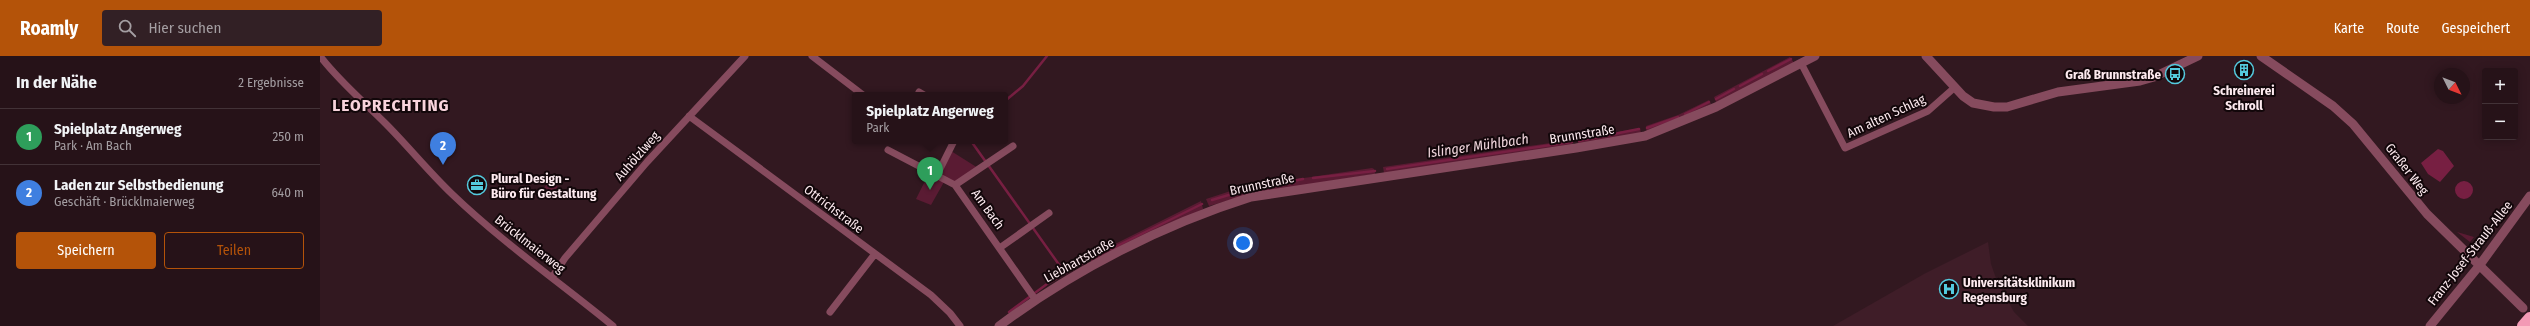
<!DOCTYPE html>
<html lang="de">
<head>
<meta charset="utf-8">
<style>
  :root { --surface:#261218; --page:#322025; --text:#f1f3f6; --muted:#a49ea2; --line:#423237; --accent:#b45309 }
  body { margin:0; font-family:"Fira Sans Condensed",sans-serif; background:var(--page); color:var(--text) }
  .controls { position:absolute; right:12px; top:12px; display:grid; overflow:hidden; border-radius:4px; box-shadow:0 2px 10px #0003 }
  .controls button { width:36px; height:36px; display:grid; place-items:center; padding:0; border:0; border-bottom:1px solid var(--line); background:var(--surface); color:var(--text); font:20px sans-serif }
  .compass { position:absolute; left:2114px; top:12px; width:36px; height:36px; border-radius:50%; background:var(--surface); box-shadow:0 2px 10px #0003; rotate:132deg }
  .you { position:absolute; left:923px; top:187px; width:14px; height:14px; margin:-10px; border:3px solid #fff; border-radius:50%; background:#1a73e8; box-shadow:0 0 0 6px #1a73e833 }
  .badge { display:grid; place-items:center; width:26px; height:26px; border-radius:50%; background:var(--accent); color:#fff; font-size:13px; font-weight:700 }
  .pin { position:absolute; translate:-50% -33px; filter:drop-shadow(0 1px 2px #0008) }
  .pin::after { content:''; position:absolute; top:21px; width:14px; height:12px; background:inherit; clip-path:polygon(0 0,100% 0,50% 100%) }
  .popup { position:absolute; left:532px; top:36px; width:156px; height:52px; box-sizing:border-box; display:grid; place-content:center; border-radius:4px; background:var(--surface); filter:drop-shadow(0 1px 3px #0005); font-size:13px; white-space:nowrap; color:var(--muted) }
  .popup b { font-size:15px; color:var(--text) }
  .popup::after { content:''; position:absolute; left:50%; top:100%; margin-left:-8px; border:8px solid transparent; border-top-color:var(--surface) }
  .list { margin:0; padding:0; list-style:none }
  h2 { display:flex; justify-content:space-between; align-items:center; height:52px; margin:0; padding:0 16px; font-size:17px }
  h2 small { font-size:13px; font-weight:400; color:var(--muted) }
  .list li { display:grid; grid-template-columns:26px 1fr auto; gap:12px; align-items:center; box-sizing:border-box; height:56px; padding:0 16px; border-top:1px solid var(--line) }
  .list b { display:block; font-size:15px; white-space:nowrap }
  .list p { margin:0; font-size:13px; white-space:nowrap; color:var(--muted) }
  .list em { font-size:13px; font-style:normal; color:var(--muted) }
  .actions { display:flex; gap:8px; padding:12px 16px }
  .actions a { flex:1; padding:9px 0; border:1px solid var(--accent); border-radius:4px; text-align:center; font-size:14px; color:var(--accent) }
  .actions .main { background:var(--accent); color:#fff }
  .icon { flex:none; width:22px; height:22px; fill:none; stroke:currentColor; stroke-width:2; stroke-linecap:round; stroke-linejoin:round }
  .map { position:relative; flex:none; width:2210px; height:270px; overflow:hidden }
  header { display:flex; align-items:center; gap:24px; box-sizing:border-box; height:56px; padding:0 20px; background:var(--accent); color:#fff }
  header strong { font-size:19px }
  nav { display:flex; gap:22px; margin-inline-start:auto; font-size:14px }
  .search { width:280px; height:36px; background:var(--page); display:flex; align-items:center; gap:10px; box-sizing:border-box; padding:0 14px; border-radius:4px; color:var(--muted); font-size:15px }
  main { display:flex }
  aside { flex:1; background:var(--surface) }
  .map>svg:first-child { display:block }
</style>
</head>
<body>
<header>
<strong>Roamly</strong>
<div class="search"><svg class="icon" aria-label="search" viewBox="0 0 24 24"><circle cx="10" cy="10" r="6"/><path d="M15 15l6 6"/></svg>Hier suchen</div>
<nav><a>Karte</a><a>Route</a><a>Gespeichert</a></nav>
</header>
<main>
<aside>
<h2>In der Nähe<small>2 Ergebnisse</small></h2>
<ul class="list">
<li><span class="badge" style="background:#2e9e5b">1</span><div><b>Spielplatz Angerweg</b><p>Park · Am Bach</p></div><em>250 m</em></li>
<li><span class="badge" style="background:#3f7fe0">2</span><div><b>Laden zur Selbstbedienung</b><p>Geschäft · Brücklmaierweg</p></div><em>640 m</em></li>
</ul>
<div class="actions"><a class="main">Speichern</a><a>Teilen</a></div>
</aside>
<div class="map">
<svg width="2210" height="270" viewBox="0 0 2210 270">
  <rect width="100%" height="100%" fill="#321820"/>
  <path fill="#3f1d28" d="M1668 186 1671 208 1677 225 1694 256 1708 270H1513L1604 218Z"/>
  <path fill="#5a1b33" d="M1470 1 1474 7 1398 47 1396 46 1394 41Z
    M1389 44 1391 48 1327 77 1326 70 1358 59Z
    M1320 72 1321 78 1259 89 1257 83Z
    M1252 84 1253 91 1064 117 1063 111Z
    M631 95 658 112 635 127 619 118Z
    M1052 112 1054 113 1055 118 934 137 889 150 886 143 923 131Z
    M609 117 624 126 611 149 596 143Z
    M230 124 238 131 228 144 220 137Z
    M881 145 883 153 772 206 769 201Z
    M2137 176 2154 181 2150 186Z"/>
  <path fill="#771f42" d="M2118 93 2123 95 2134 110 2120 126 2108 118 2101 107Z
    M2135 134a9 9 0 1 1 18 0a9 9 0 1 1-18 0Z"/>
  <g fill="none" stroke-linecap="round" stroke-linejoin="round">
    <path stroke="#771f42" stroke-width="2.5" d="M1448 15 1471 3
      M1420 30 1442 18
      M1396 43 1414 33
      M685 45 703 30 727 0
      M1365 58 1389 46
      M1327 72 1358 61
      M651 85 740 210
      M1259 85 1319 73
      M1067 113 1252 86
      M993 122 1055 115
      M892 144 929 133 983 123
      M791 193 882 148
      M771 203 785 196
      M689 256 727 228 762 208"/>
    <path stroke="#864b5e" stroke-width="7" d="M0 0C19 25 43 45 65 67 88 90 108 115 132 138 182 186 239 226 293 270
      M492 0 543 39
      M1481 7 1525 92 1608 55 1634 32
      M599 36 604 39
      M369 60 611 239 630 257 640 270
      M568 94 635 129 715 243
      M617 119 634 85
      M635 129 693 90
      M681 191 729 157
      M233 220 245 202 327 106 425 0
      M510 256 554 199"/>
    <path stroke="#864b5e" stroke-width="9" d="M1606 0 1643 40 1653 47 1674 51H1687L1738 36 1820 25 1834 21 1878 0
      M1941 0 2013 50 2033 68 2107 158 2203 252
      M679 270C754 214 842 169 931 141L1256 92 1325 80 1396 51 1495 0
      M2110 270 2159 210 2210 140"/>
    <path stroke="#f39ab5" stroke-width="12" d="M2203 270 2210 262"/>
  </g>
  <defs>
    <symbol id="building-ring" viewBox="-11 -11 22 22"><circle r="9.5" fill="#12070a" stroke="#54cade" stroke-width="1.5"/><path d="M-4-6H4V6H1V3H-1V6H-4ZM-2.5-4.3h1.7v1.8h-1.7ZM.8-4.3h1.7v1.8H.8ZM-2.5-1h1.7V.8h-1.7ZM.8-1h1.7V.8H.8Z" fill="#54cade"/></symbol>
    <symbol id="bus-ring" viewBox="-11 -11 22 22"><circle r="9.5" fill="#12070a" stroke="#54cade" stroke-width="1.5"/><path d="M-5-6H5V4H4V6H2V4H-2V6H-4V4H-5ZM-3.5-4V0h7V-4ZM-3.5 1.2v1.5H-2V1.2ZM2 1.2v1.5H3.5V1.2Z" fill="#54cade"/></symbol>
    <symbol id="office-ring" viewBox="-11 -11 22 22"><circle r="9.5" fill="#12070a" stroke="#54cade" stroke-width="1.5"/><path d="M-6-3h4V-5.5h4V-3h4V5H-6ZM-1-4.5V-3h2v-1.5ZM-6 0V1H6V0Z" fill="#54cade"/></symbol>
    <symbol id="hospital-ring" viewBox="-11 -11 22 22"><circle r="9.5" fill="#12070a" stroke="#54cade" stroke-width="1.5"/><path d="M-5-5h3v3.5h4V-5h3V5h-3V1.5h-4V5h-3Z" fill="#54cade"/></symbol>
  </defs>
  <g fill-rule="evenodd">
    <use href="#building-ring" x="1913" y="3" width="22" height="22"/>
    <use href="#bus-ring" x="1844" y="7" width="22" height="22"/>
    <use href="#office-ring" x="146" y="118" width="22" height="22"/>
    <use href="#hospital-ring" x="1618" y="222" width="22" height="22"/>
  </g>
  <g text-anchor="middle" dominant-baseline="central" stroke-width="4" stroke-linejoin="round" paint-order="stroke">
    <g font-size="13" font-weight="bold" fill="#fdeaef" stroke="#12070a" text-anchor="start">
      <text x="1841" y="18" text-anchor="end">Graß Brunnstraße</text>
      <text x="1924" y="34" text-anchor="middle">Schreinerei<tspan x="1924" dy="15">Schroll</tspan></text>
      <text x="171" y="122">Plural Design -<tspan x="171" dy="15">Büro für Gestaltung</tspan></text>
      <text x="1643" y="226">Universitätsklinikum<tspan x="1643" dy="15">Regensburg</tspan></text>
    </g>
    <g font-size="13" fill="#fdeaef" stroke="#12070a">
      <text transform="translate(1566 60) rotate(-25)">Am alten Schlag</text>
      <text transform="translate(1262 78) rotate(-9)">Brunnstraße</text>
      <text transform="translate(317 100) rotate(-49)">Auhölzlweg</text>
      <text transform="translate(2087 113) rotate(52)">Graßer Weg</text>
      <text transform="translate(942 128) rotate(-12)">Brunnstraße</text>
      <text transform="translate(514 153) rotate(37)">Ottrichstraße</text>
      <text transform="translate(668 153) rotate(54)">Am Bach</text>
      <text transform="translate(210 188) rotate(38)">Brücklmaierweg</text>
      <text transform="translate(2150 197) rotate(-52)">Franz-Josef-Strauß-Allee</text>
      <text transform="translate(759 204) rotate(-29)">Liebhartstraße</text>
    </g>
    <g font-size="14" font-style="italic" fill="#f0d5dc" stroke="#12070a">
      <text transform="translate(1158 90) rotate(-8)">Islinger Mühlbach</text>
    </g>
    <g font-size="17" font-weight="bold" letter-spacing="1" fill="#f8d3dc" stroke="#12070a">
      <text x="71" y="49">LEOPRECHTING</text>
    </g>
  </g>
</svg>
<div class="controls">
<button>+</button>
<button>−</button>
</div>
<svg class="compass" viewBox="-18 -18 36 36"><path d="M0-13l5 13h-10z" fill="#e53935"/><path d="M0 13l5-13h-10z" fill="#a49ea2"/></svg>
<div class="you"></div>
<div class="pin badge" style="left:610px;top:134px;background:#2e9e5b">1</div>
<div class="popup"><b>Spielplatz Angerweg</b>Park</div>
<div class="pin badge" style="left:123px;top:109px;background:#3f7fe0">2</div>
</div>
</main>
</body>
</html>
